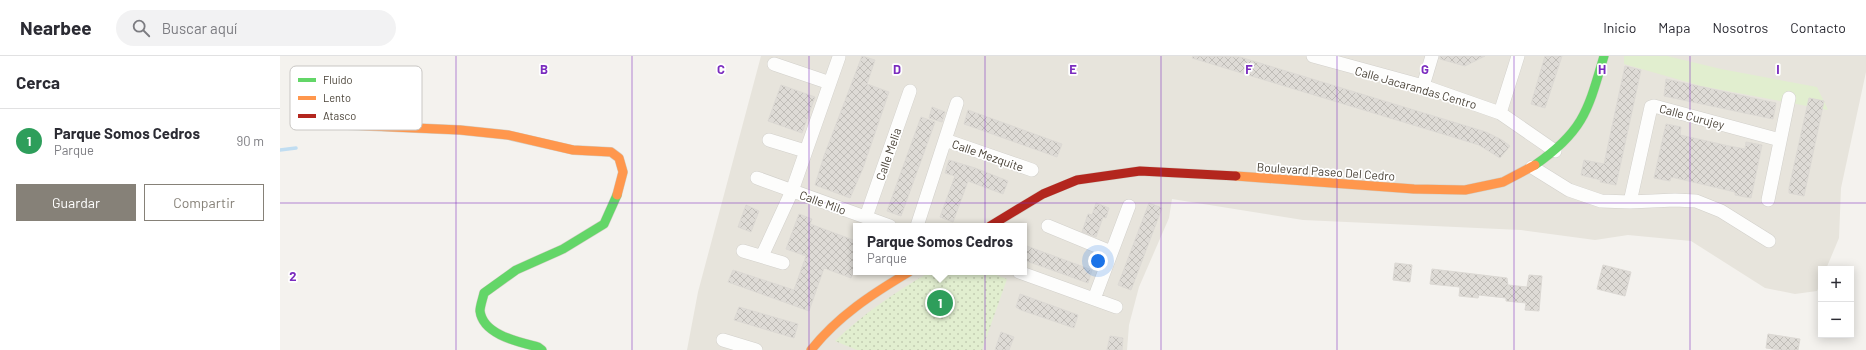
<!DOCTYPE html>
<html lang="es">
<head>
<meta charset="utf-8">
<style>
  :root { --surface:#fff; --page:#f2f2f3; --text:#2b2b33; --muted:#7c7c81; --line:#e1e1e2; --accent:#868178 }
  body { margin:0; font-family:Barlow,sans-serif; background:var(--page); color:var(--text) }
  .controls { position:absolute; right:12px; bottom:12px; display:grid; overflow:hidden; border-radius:0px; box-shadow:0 2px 10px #0003 }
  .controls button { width:36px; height:36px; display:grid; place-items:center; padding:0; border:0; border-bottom:1px solid var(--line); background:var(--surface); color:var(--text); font:20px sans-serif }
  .you { position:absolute; left:818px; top:205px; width:14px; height:14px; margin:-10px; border:3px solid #fff; border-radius:50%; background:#1a73e8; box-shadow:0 0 0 6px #1a73e833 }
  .badge { display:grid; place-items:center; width:26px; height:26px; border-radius:50%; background:var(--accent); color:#fff; font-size:13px; font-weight:700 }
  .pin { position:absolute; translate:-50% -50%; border:2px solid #fff; box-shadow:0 1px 4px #0006 }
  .popup { position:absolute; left:573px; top:167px; width:174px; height:52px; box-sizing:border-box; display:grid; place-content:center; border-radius:0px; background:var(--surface); filter:drop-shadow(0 1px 3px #0005); font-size:13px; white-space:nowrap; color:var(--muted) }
  .popup b { font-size:15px; color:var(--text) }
  .popup::after { content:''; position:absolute; left:50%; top:100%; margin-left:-8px; border:8px solid transparent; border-top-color:var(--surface) }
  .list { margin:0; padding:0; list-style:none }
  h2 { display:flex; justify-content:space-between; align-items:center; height:52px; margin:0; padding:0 16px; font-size:17px }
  h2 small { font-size:13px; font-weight:400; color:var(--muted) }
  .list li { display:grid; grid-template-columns:26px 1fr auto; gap:12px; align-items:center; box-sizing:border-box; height:64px; padding:0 16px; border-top:1px solid var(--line) }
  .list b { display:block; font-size:15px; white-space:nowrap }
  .list p { margin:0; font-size:13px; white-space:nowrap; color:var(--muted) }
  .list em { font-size:13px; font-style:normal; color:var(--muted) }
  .actions { display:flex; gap:8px; padding:12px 16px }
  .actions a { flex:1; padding:9px 0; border:1px solid var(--accent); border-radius:0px; text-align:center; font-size:14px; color:var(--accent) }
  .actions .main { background:var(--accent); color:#fff }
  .icon { flex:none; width:22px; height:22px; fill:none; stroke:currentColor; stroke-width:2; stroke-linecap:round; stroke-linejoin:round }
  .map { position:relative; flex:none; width:1586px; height:294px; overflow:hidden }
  header { display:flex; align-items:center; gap:24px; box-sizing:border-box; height:56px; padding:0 20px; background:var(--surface); border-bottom:1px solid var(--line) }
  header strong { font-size:19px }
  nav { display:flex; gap:22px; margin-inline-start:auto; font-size:14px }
  .search { width:280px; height:36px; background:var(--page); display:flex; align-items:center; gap:10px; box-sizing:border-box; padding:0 14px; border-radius:22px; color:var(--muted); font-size:15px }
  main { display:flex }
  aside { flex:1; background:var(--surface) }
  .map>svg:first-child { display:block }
</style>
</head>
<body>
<header>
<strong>Nearbee</strong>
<div class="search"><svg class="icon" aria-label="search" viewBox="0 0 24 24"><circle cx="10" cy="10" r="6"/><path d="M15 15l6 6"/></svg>Buscar aquí</div>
<nav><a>Inicio</a><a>Mapa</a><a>Nosotros</a><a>Contacto</a></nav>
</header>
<main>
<aside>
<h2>Cerca<small></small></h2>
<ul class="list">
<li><span class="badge" style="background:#2e9e5b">1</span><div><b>Parque Somos Cedros</b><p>Parque</p></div><em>90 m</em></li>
</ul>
<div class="actions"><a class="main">Guardar</a><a>Compartir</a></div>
</aside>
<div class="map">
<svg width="1586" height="294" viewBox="0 0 1586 294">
  <defs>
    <pattern id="park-dots" width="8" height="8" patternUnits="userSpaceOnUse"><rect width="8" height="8" fill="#e1eecf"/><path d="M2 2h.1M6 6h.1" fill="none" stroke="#c3cdb2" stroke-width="1.8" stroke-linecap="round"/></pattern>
    <pattern id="building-cross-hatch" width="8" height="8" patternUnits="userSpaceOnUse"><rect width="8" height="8" fill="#dedbd6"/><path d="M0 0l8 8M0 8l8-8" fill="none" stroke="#c0bdb8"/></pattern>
  </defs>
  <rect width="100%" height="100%" fill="#f4f2ee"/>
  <path fill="#e7e4dc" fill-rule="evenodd" d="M481 0H1586V16L1561 132 1559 182 1546 213H1541V226L1537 235 1515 238 1485 232 1411 185 1348 179 1315 184 1241 174 1023 164 892 143 889 162 859 231 849 269 847 294H407L418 236ZM576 170H744V216H576Z"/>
  <path fill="#e1eecf" d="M1344 0H1387L1441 13 1537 31 1548 54 1421 30 1344 8Z"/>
  <path fill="url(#park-dots)" d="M650 216H708L727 223 702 294H577L555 285C583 258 615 236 650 216Z"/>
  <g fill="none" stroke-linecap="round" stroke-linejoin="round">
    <path stroke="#c0ddf1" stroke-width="3.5" d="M0 94 16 92"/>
  </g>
  <path fill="url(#building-cross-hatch)" stroke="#dcd9d4" d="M582 0 595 4 587 28 609 36 583 112 570 142 535 129 544 100Z
    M913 0 960 1 1206 76 1222 84 1230 90 1220 102 1199 89 912 2Z
    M1160 0H1205L1185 10 1160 3Z
    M1265 0H1282L1265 52 1251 48Z
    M1345 10 1361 14 1336 129 1320 126 1321 124 1301 119 1304 104 1324 108Z
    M1386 23 1496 47 1493 63 1384 40Z
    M501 29 535 41 522 77 488 65Z
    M1529 42 1544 45 1524 140 1509 137V132Z
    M652 51 665 56 662 66 649 62Z
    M688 54 782 88 777 101 684 68Z
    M641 61 655 66 621 160 607 155Z
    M1386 68 1401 71 1400 79 1449 90 1465 93 1466 86 1482 89 1471 142 1455 139V136L1400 123 1391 121 1390 125 1374 122Z
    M669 104 695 112 728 125 723 138 688 125 673 166 660 161 675 120 665 117Z
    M816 147 829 152 826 162 823 161 816 181 802 176 808 158 812 159Z
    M869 147 882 152 851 234 838 229Z
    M466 149 479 155 471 176 458 171Z
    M519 158 532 163 530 168 576 185V210L571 222 544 212 529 255 448 226 453 214 514 234 526 200 506 193Z
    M744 189 812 214 808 227 744 204Z
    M1115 207 1132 209 1130 226 1113 224Z
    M1323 209 1351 216 1345 240 1317 233Z
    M1152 213 1227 222 1228 229 1247 231 1249 219 1262 220 1259 255 1245 254 1246 247 1226 245V242L1199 239 1198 242 1179 240 1180 231 1150 228Z
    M740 238 798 259 794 272 741 254 736 251Z
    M459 251 518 268 514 282 454 264Z
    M721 276 734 281 729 294H715Z
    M1488 278 1520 283 1518 294H1500L1486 292Z
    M830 280 843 282 842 294H827Z"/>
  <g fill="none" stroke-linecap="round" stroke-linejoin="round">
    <defs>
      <path id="street" d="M1033 0 1143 30 1220 57 1275 95
        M494 8 550 27
        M1143 30 1152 0
        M1220 57 1238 0
        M489 84 525 95
        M665 84 752 114
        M1252 111 1289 134 1321 145 1350 146 1395 144 1416 145 1441 155 1489 185
        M477 122 610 170
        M1488 144 1509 42
        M1350 146 1371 51 1374 50 1500 84
        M586 161 630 35
        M637 170 677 47
        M768 170 831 196
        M463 195 503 207
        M482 200 512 135 559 1
        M739 216 836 251
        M814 243 849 150
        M443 284 476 294"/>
      <path id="fast" d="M1255 109C1304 75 1308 54 1324 0
        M262 294 258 291C239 286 203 279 200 255 200 250 203 242 204 237L236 214 283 193 324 168 337 139"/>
      <path id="slow" d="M45 68 180 74 228 79 293 94 331 96 339 102 343 116 337 139
        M956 120 1134 133 1185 134 1223 126 1255 109
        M531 294C558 260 592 238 629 216"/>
      <path id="jam" d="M710 170 763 138 797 124 860 115 956 120"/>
    </defs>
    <use href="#street" stroke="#d2d0cb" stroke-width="14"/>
    <use href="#fast" stroke="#d3cfc5" stroke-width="10"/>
    <use href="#slow" stroke="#d3cfc5" stroke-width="10"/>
    <use href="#jam" stroke="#d3cfc5" stroke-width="10"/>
    <use href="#street" stroke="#fdfdfc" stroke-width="13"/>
    <use href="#fast" stroke="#63d668" stroke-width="9"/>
    <use href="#slow" stroke="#ff974d" stroke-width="9"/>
    <use href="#jam" stroke="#b3261e" stroke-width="9"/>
  </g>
  <path fill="none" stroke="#7b2cbf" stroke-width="1" stroke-opacity="0.55" d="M176 0V294M352 0V294M529 0V294M705 0V294M881 0V294M1057 0V294M1234 0V294M1410 0V294M0 147H1586"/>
  <g text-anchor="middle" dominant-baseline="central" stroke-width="3.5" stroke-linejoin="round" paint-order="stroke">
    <g font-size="12" fill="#4b4439" stroke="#fff">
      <text transform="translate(1136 31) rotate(16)">Calle Jacarandas Centro</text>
      <text transform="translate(1412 60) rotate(15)">Calle Curujey</text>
      <text transform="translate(608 98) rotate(-71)">Calle Melia</text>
      <text transform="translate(708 99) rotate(19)">Calle Mezquite</text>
      <text transform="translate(1046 115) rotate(4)">Boulevard Paseo Del Cedro</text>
      <text transform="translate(543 146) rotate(20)">Calle Milo</text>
    </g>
  </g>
  <rect x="10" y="10" width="132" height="64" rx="6" fill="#fff" stroke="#c9c7c4" stroke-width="1"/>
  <rect x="18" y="22" width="18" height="4" fill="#63d668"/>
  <rect x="18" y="40" width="18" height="4" fill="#ff974d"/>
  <rect x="18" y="58" width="18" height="4" fill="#b3261e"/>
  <g font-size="11" fill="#4b4439">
    <text x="43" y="28">Fluido</text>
    <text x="43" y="46">Lento</text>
    <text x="43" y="64">Atasco</text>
  </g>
  <g font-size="13" text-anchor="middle" font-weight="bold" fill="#7b2cbf" stroke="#fff" stroke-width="3.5" stroke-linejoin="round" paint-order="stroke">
    <text x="264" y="18">B</text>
    <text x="441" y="18">C</text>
    <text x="617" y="18">D</text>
    <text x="793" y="18">E</text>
    <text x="969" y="18">F</text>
    <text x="1145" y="18">G</text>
    <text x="1322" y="18">H</text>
    <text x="1498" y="18">I</text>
    <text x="13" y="225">2</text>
  </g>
</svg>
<div class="controls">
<button>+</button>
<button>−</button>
</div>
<div class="you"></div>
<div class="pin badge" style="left:660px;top:247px;background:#2e9e5b">1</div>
<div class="popup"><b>Parque Somos Cedros</b>Parque</div>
</div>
</main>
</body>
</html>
